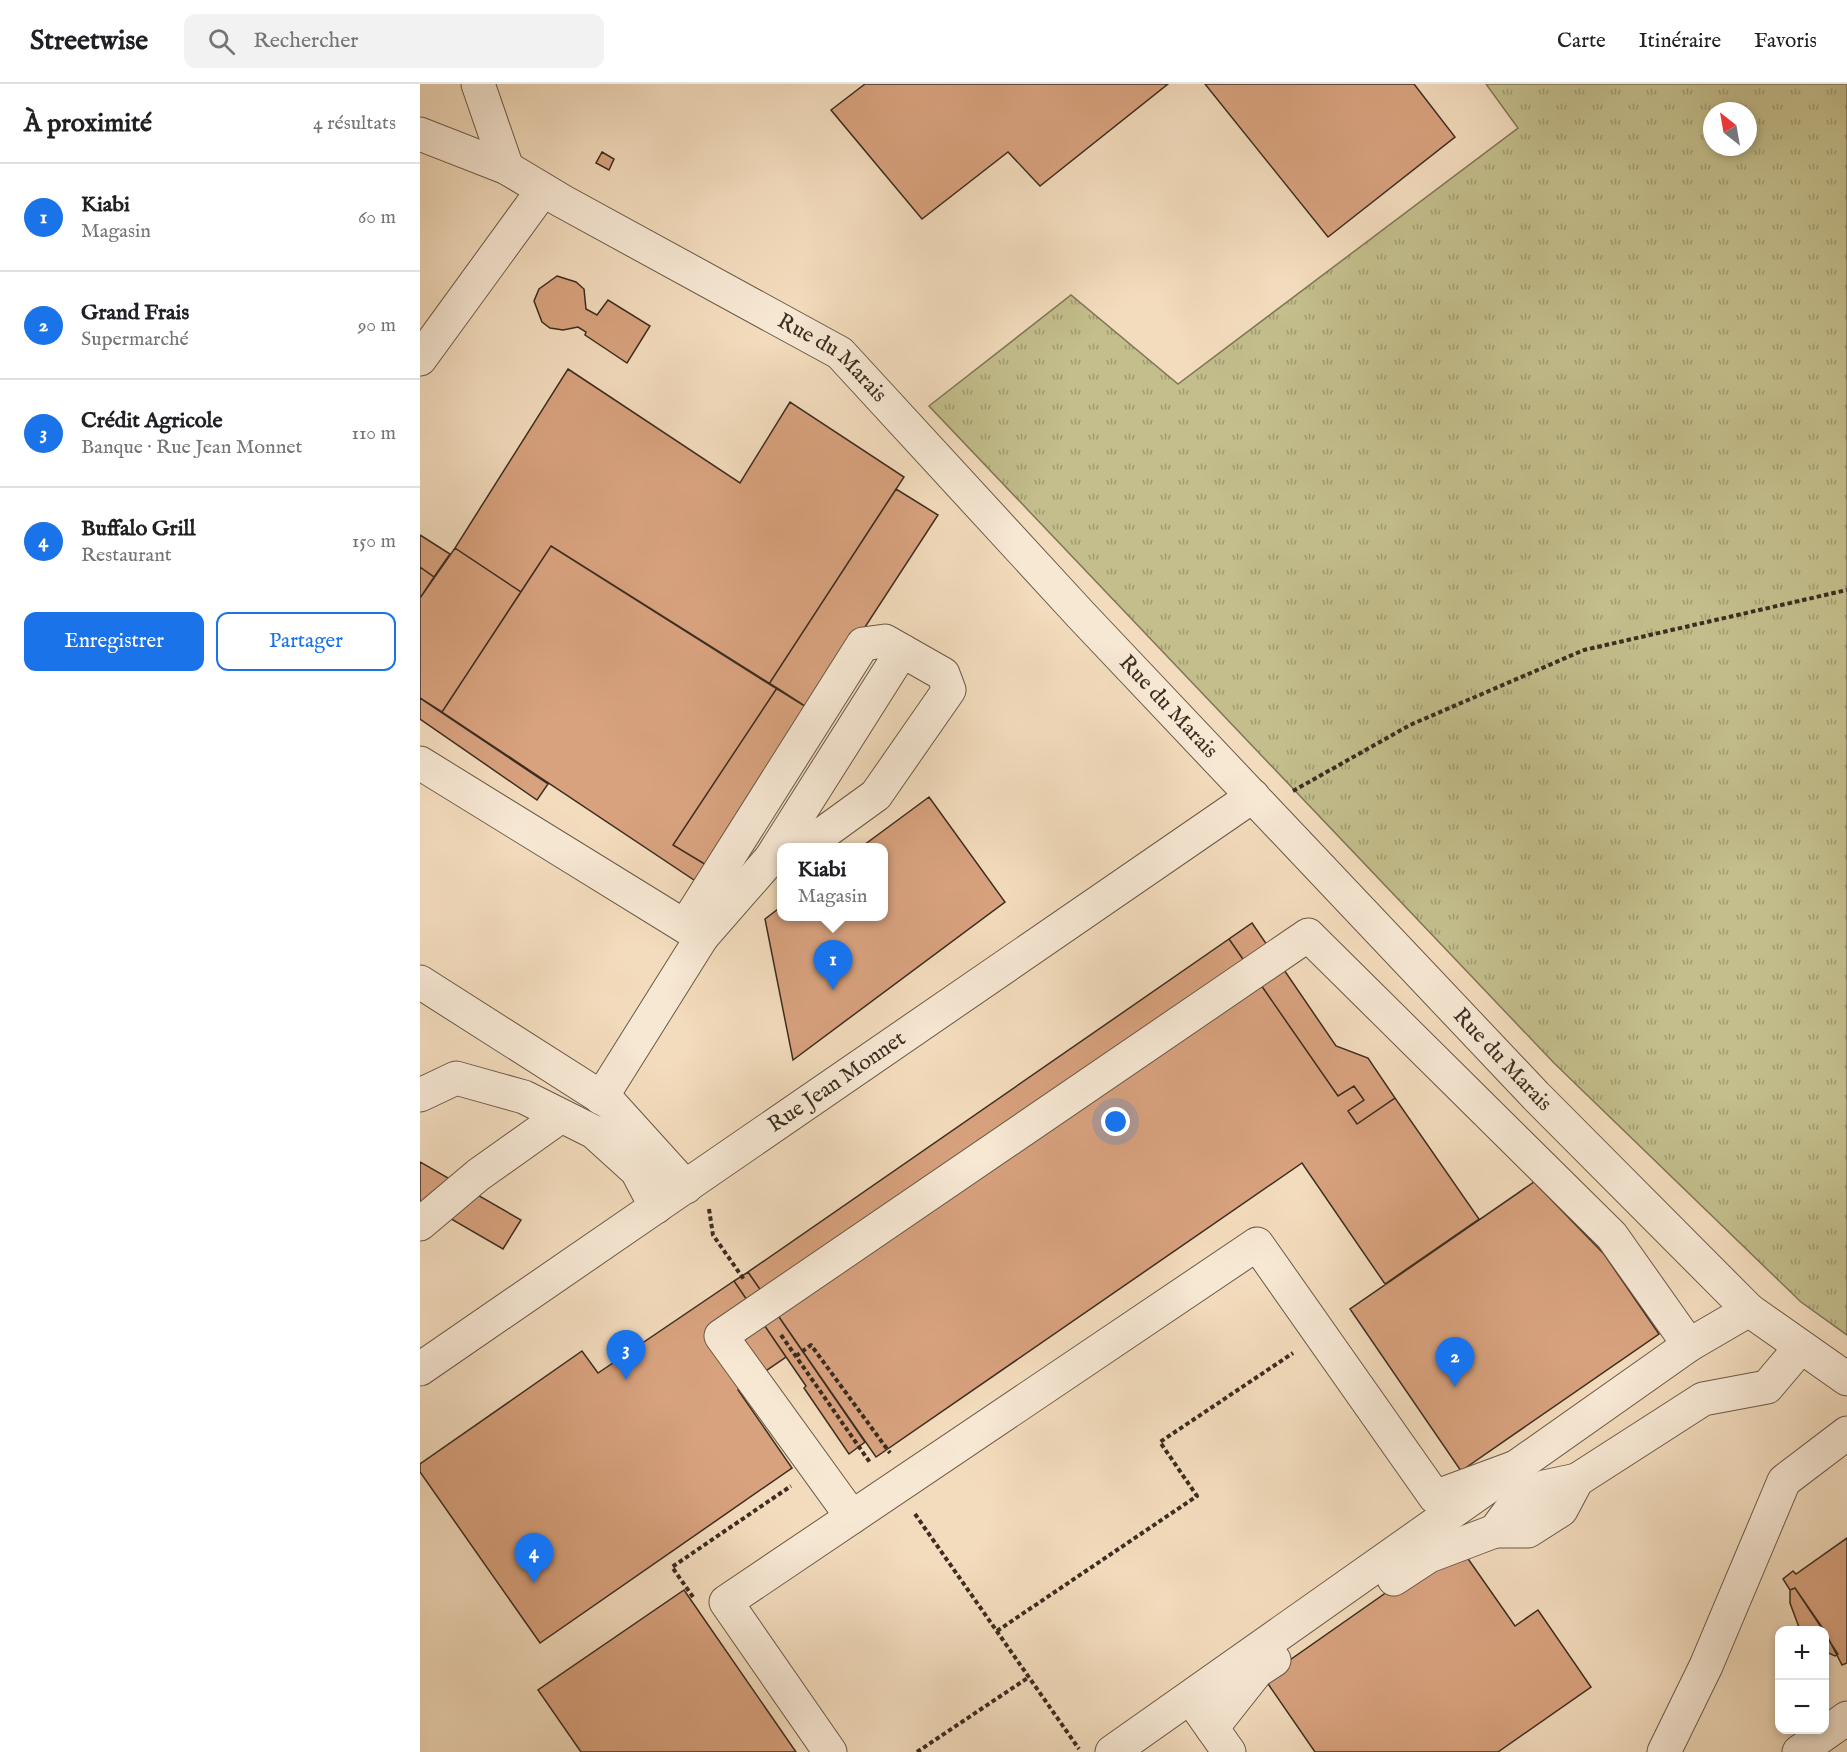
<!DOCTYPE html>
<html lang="fr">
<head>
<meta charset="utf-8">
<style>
  :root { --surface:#fff; --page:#f2f2f2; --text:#202124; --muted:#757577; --line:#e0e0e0; --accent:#1a73e8 }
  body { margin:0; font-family:"IM FELL English",serif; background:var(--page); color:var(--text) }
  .controls { position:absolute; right:18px; bottom:18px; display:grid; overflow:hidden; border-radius:12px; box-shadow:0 3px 9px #0003 }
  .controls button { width:54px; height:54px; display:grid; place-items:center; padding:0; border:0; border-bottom:2px solid var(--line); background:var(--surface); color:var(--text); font:30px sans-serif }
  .compass { position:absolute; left:1283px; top:18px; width:54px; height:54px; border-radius:50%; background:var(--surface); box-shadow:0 3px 9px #0003; rotate:329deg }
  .you { position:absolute; left:696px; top:1038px; width:21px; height:21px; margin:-15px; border:4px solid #fff; border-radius:50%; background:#1a73e8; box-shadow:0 0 0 9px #1a73e833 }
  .badge { display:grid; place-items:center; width:39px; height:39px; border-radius:50%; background:var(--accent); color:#fff; font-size:20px; font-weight:700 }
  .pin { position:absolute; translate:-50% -50px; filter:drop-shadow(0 2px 3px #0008) }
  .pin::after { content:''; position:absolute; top:32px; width:21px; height:18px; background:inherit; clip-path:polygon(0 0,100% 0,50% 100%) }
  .popup { position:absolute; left:357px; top:759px; width:111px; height:78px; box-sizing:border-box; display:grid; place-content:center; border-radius:12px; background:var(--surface); filter:drop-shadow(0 2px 4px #0005); font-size:20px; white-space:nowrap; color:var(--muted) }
  .popup b { font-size:22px; color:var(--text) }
  .popup::after { content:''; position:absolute; left:50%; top:100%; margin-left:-12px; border:12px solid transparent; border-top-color:var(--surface) }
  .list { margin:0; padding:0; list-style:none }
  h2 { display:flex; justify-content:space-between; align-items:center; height:78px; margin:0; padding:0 24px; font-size:26px }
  h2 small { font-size:20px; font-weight:400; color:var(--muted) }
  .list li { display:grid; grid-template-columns:39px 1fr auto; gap:18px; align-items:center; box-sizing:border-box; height:108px; padding:0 24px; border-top:2px solid var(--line) }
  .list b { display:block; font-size:22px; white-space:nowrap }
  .list p { margin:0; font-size:20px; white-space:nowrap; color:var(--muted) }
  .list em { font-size:20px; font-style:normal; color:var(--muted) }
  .actions { display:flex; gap:12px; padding:18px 24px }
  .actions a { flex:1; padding:14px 0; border:2px solid var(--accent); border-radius:12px; text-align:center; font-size:21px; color:var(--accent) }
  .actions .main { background:var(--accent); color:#fff }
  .icon { flex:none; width:33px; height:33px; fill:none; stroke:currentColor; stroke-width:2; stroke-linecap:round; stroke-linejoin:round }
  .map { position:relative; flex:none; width:1427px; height:1668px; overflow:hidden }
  header { display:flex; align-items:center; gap:36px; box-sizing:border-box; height:84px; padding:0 30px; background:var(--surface); border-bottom:2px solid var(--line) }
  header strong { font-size:28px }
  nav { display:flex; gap:33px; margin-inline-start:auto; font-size:21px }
  .search { width:420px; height:54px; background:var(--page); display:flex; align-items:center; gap:15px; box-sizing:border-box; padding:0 21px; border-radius:12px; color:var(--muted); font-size:22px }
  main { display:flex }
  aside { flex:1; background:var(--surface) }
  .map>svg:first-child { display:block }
</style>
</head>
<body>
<header>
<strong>Streetwise</strong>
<div class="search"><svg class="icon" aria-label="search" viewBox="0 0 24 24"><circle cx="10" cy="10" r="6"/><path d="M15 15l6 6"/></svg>Rechercher</div>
<nav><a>Carte</a><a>Itinéraire</a><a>Favoris</a></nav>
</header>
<main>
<aside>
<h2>À proximité<small>4 résultats</small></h2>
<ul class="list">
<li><span class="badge">1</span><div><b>Kiabi</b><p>Magasin</p></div><em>60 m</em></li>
<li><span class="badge">2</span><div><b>Grand Frais</b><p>Supermarché</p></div><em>90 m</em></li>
<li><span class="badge">3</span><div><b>Crédit Agricole</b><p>Banque · Rue Jean Monnet</p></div><em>110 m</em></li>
<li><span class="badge">4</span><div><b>Buffalo Grill</b><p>Restaurant</p></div><em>150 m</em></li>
</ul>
<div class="actions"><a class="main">Enregistrer</a><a>Partager</a></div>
</aside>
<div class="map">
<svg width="1427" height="1668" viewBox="0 0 1427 1668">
  <defs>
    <pattern id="grass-tufts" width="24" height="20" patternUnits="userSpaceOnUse" patternTransform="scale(1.5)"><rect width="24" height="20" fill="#c3be8c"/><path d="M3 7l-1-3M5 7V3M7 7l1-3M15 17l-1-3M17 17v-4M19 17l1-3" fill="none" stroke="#a09b72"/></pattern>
  </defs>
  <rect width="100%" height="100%" fill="#f3dcbd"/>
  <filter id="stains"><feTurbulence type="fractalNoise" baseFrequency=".00333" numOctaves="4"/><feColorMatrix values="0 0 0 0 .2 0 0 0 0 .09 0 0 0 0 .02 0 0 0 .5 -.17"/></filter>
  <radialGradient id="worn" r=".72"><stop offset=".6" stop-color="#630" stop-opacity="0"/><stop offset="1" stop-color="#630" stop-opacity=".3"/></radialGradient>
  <path fill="url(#grass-tufts)" stroke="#807656" stroke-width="1.5" fill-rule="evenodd" d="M1066 0H1427V1251L1381 1218 1134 979 509 322 651 211 758 300 1098 44ZM1292 27H1328V63H1292Z"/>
  <path fill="#d8a27e" stroke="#3c2d20" stroke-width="1.5" d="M445 0H748L620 102 588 68 502 135 411 26Z
    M785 0H994L1035 53 908 153Z
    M182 68 194 75 189 86 176 79Z
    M137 192 156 198 164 205 166 225 177 231 188 216 230 242 207 279 165 251 166 248 158 243 143 246 130 244 122 238 114 217 119 205Z
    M148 285 320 399 370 318 484 393 349 600 131 462 101 508 35 464Z
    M476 405 518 431 391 626 349 600Z
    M0 451 30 470 14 493 0 483Z
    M131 462 357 604 253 761 288 782 277 798 22 628Z
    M35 464 101 508 22 628 0 614V514Z
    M0 483 14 493 0 514Z
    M357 604 391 626 288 782 253 761Z
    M0 614 128 700 117 716 0 635Z
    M509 713 585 818 373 976 345 835 362 822V832H464V764H440Z
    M832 839 916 962 948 974 975 1014 937 1040 928 1027 944 1016 934 1002 918 1012 809 855Z
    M809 855 918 1012 934 1002 944 1016 928 1027 937 1040 975 1014 1059 1135 965 1200 882 1079 456 1373 328 1188Z
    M0 1078 101 1136 83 1165 0 1117Z
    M1114 1098 1184 1170 1239 1250 1041 1387 930 1225Z
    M328 1188 445 1358 429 1370 384 1304 386 1302 314 1197Z
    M314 1197 366 1273 318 1306 372 1384 120 1559 0 1388V1380L162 1267 178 1289Z
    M1427 1454V1579L1422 1581 1404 1546 1375 1504 1370 1506 1363 1495 1373 1487 1376 1490Z
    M1037 1459 1095 1542 1118 1526 1171 1603 1078 1668H895L844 1594Z
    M1375 1504 1403 1546H1380L1370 1519V1506Z
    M264 1506 376 1668H161L118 1606Z
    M1404 1549 1418 1570 1415 1572 1404 1567Z"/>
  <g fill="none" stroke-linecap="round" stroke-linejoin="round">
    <defs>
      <g id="minor">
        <path d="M58 0 87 84"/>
        <path id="s1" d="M0 50 87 84 142 117 420 269 661 531 1116 1012 1329 1226 1427 1295"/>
        <path d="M0 275 123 106"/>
        <path d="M0 679 282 853 181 1014"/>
        <path d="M351 774 482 567"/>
        <path d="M265 842 443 560 465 557 523 590 529 606 456 711 405 748 373 764"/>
        <path d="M282 853 351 774 362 769"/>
        <path d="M0 898 190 1019 266 1103"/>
        <path d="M0 1011 36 994 104 1013 174 1048 217 1087 236 1123"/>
        <path d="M0 1140 58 1091 141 1032"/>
        <path id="s2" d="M0 1285 833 712"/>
        <path d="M432 1433 301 1252 888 851 1192 1152 1269 1261"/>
        <path d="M1075 1447H1108L1141 1426 1157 1396 1283 1315 1347 1303 1380 1264"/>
        <path d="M974 1495 1009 1472 1075 1447 1092 1424 1124 1403 1157 1396"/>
        <path d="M780 1627 809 1668"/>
        <path d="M792 1644 837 1587 854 1576"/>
        <path d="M410 1668 306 1518 837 1160 1015 1413 1096 1383"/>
        <path d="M692 1668 1269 1261 1329 1226"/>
        <path d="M1244 1668 1286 1582 1364 1397 1427 1349"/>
        <path d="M1379 1668 1427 1634"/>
      </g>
    </defs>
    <use href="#minor" stroke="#6a5947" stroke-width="35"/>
    <path stroke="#3c2d20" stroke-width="4" stroke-dasharray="4.5 3" stroke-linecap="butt" d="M873 707 990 641 1164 566 1427 506
      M289 1125 293 1151 325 1197
      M361 1251 451 1380
      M376 1272 391 1261 470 1369
      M495 1430 659 1665
      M273 1513 252 1483 371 1402
      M577 1547 777 1412 740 1358 873 1269
      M497 1668 609 1593"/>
    <use href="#minor" stroke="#f7e8d4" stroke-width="33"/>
  </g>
  <g text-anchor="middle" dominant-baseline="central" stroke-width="4.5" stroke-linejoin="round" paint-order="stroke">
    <g font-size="22" fill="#3c2d20" stroke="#f7e8d4">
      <text stroke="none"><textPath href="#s1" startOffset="471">Rue du Marais</textPath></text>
      <text stroke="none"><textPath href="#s1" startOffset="957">Rue du Marais</textPath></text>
      <text stroke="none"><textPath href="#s1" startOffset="1443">Rue du Marais</textPath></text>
      <text stroke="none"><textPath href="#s2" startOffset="506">Rue Jean Monnet</textPath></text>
    </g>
  </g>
  <rect width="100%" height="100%" filter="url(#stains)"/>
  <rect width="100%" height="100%" fill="url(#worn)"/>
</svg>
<div class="controls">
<button>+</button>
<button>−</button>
</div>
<svg class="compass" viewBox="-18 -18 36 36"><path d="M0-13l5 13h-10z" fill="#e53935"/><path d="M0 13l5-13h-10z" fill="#757577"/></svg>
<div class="you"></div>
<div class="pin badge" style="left:413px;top:906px">1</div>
<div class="popup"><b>Kiabi</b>Magasin</div>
<div class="pin badge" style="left:1035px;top:1303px">2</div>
<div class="pin badge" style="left:206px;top:1296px">3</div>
<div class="pin badge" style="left:114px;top:1499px">4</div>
</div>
</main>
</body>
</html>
